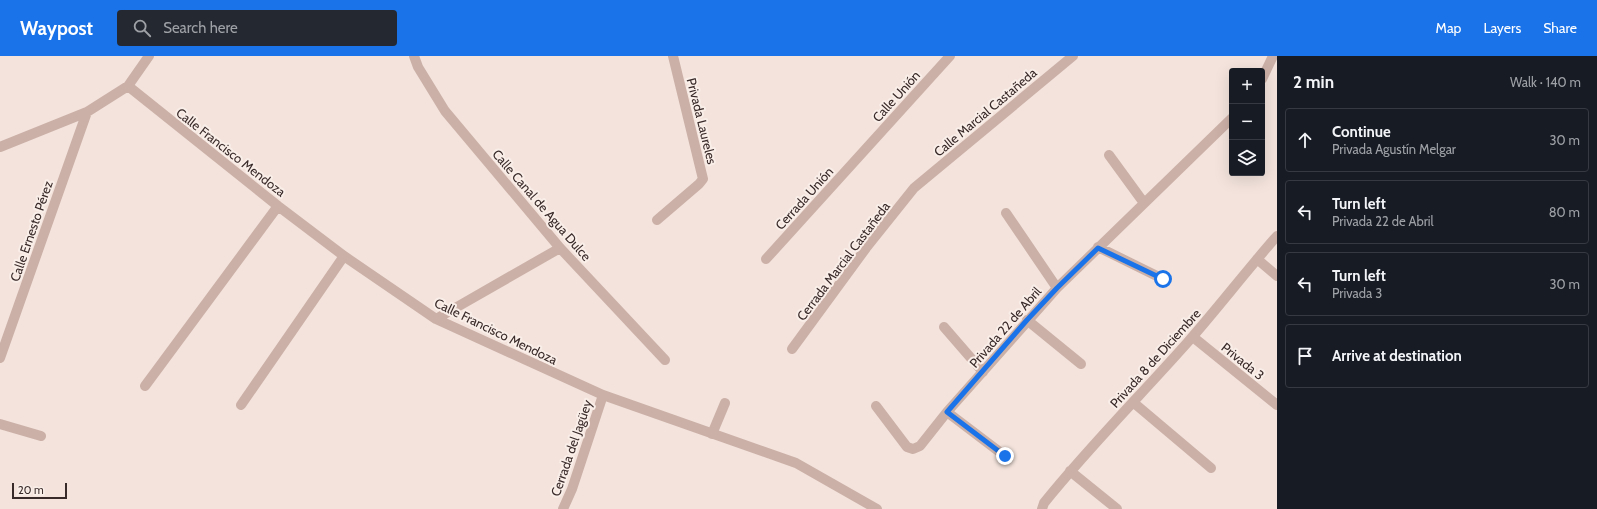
<!DOCTYPE html>
<html lang="en">
<head>
<meta charset="utf-8">
<style>
  :root { --surface:#171b24; --page:#242831; --text:#f1f3f6; --muted:#9ea1a6; --line:#363941; --accent:#1a73e8 }
  body { margin:0; font-family:Cabin,sans-serif; background:var(--page); color:var(--text) }
  .controls { position:absolute; right:12px; top:12px; display:grid; overflow:hidden; border-radius:4px; box-shadow:0 4px 16px #0002 }
  .controls button { width:36px; height:36px; display:grid; place-items:center; padding:0; border:0; border-bottom:1px solid var(--line); background:var(--surface); color:var(--text); font:20px sans-serif }
  .scale { position:absolute; left:12px; bottom:10px; width:55px; box-sizing:border-box; padding-left:4px; border:2px solid #382a28; border-top:0; font-size:11px; line-height:14px; white-space:nowrap; color:#382a28; -webkit-text-stroke:3px #faeee9; paint-order:stroke }
  .stop { position:absolute; width:12px; height:12px; margin:-9px; border:3px solid #1a73e8; border-radius:50%; background:#fff }
  .stop.end { background:#1a73e8; border-color:#fff; box-shadow:0 1px 4px #0008 }
  .list { margin:0; padding:0; list-style:none }
  h2 { display:flex; justify-content:space-between; align-items:center; height:52px; margin:0; padding:0 16px; font-size:17px }
  h2 small { font-size:13px; font-weight:400; color:var(--muted) }
  .list li { display:grid; grid-template-columns:26px 1fr auto; gap:12px; align-items:center; box-sizing:border-box; height:64px; margin:0 8px 8px; padding:0 8px; border:1px solid var(--line); border-radius:4px }
  .list b { display:block; font-size:15px; white-space:nowrap }
  .list p { margin:0; font-size:13px; white-space:nowrap; color:var(--muted) }
  .list em { font-size:13px; font-style:normal; color:var(--muted) }
  .icon { flex:none; width:22px; height:22px; fill:none; stroke:currentColor; stroke-width:2; stroke-linecap:round; stroke-linejoin:round }
  .map { position:relative; flex:none; width:1277px; height:453px; overflow:hidden }
  header { display:flex; align-items:center; gap:24px; box-sizing:border-box; height:56px; padding:0 20px; background:var(--accent); color:#fff }
  header strong { font-size:19px }
  nav { display:flex; gap:22px; margin-inline-start:auto; font-size:14px }
  .search { width:280px; height:36px; background:var(--page); display:flex; align-items:center; gap:10px; box-sizing:border-box; padding:0 14px; border-radius:4px; color:var(--muted); font-size:15px }
  main { display:flex }
  aside { flex:1; background:var(--surface) }
  .map>svg:first-child { display:block }
</style>
</head>
<body>
<header>
<strong>Waypost</strong>
<div class="search"><svg class="icon" aria-label="search" viewBox="0 0 24 24"><circle cx="10" cy="10" r="6"/><path d="M15 15l6 6"/></svg>Search here</div>
<nav><a>Map</a><a>Layers</a><a>Share</a></nav>
</header>
<main>
<div class="map">
<svg width="1277" height="453" viewBox="0 0 1277 453">
  <rect width="100%" height="100%" fill="#f3e3dc"/>
  <g fill="none" stroke-linecap="round" stroke-linejoin="round">
    <path stroke="#cbb0a7" stroke-width="10" d="M414 0 418 11 445 55 560 192 665 304
      M1262 23 1273 0
      M128 30 278 150 344 200 436 263 603 339 796 407 877 453
      M0 91 87 56 128 30 149 0
      M1109 99 1144 147
      M1006 157 1057 232
      M657 164 699 128 703 123 673 0
      M1098 191 1163 223
      M766 203 950 0
      M1257 203 1277 220
      M436 263 560 192
      M1027 264 1081 308
      M944 271 983 316
      M1193 281 1277 349
      M792 293 866 192 914 132 1073 0
      M0 302 87 56
      M145 330 278 150
      M1134 347 1211 412
      M241 349 344 200
      M876 350 907 391 913 393 920 390 947 356 1057 232 1232 62
      M947 356 1005 400
      M0 368 41 380
      M712 378 725 347
      M1070 415 1117 453
      M563 453 572 433 603 339
      M1042 453 1044 447C1089 391 1140 340 1187 287 1218 252 1246 215 1277 180"/>
  </g>
  <g fill="none" stroke-linecap="round" stroke-linejoin="round">
    <path stroke="#1a73e8" stroke-width="5" d="M1005 400 947 356 1027 264 1057 232 1098 192 1163 223"/>
  </g>
  <g text-anchor="middle" dominant-baseline="central" stroke-width="4" stroke-linejoin="round" paint-order="stroke">
    <g font-size="13" fill="#382a28" stroke="#faeee9">
      <text transform="translate(896 40) rotate(-48)">Calle Unión</text>
      <text transform="translate(985 56) rotate(-40)">Calle Marcial Castañeda</text>
      <text transform="translate(702 65) rotate(76)">Privada Laureles</text>
      <text transform="translate(231 96) rotate(38)">Calle Francisco Mendoza</text>
      <text transform="translate(804 142) rotate(-48)">Cerrada Unión</text>
      <text transform="translate(542 149) rotate(49)">Calle Canal de Agua Dulce</text>
      <text transform="translate(31 175) rotate(-71)">Calle Ernesto Pérez</text>
      <text transform="translate(843 205) rotate(-53)">Cerrada Marcial Castañeda</text>
      <text transform="translate(1005 271) rotate(-49)">Privada 22 de Abril</text>
      <text transform="translate(496 275) rotate(26)">Calle Francisco Mendoza</text>
      <text transform="translate(1155 302) rotate(-48)">Privada 8 de Diciembre</text>
      <text transform="translate(1243 305) rotate(39)">Privada 3</text>
      <text transform="translate(571 392) rotate(-71)">Cerrada del Jagüey</text>
    </g>
  </g>
</svg>
<div class="controls">
<button>+</button>
<button>−</button>
<button><svg class="icon" aria-label="layers" viewBox="0 0 24 24"><path d="M12 4l9 5-9 5-9-5zM3 14l9 5 9-5"/></svg></button>
</div>
<div class="scale">20 m</div>
<div class="stop" style="left:1163px;top:223px"></div>
<div class="stop end" style="left:1005px;top:400px"></div>
</div>
<aside>
<h2>2 min<small>Walk · 140 m</small></h2>
<ul class="list">
<li><svg class="icon" aria-label="ahead" viewBox="0 0 24 24"><path d="M12 20V5M6 11l6-6 6 6"/></svg><div><b>Continue</b><p>Privada Agustín Melgar</p></div><em>30 m</em></li>
<li><svg class="icon" aria-label="left" viewBox="0 0 24 24"><path d="M17 20v-9H6M10 6l-5 5 5 5"/></svg><div><b>Turn left</b><p>Privada 22 de Abril</p></div><em>80 m</em></li>
<li><svg class="icon" aria-label="left" viewBox="0 0 24 24"><path d="M17 20v-9H6M10 6l-5 5 5 5"/></svg><div><b>Turn left</b><p>Privada 3</p></div><em>30 m</em></li>
<li><svg class="icon" aria-label="arrive" viewBox="0 0 24 24"><path d="M6 21V4h12l-3 4 3 4H6"/></svg><div><b>Arrive at destination</b></div></li>
</ul>
</aside>
</main>
</body>
</html>
